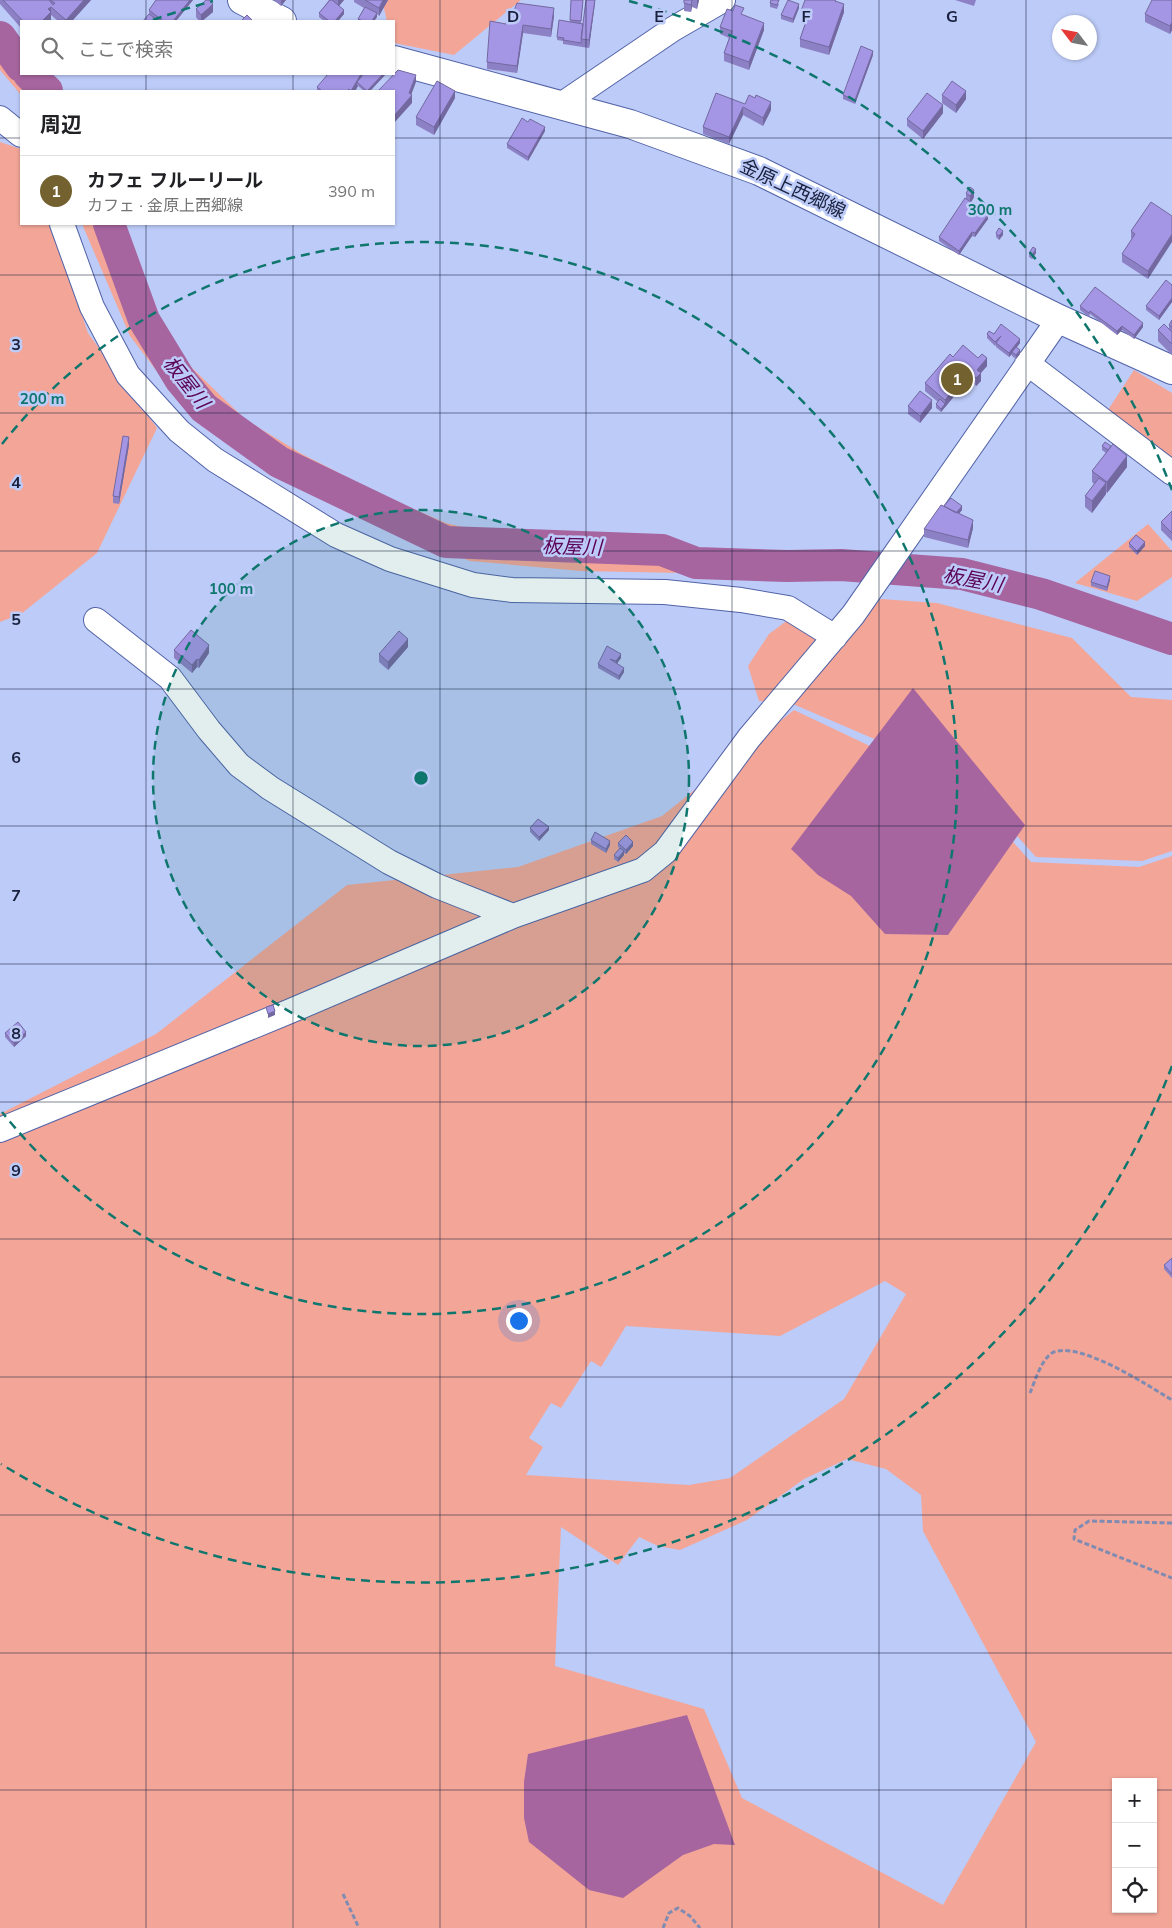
<!DOCTYPE html>
<html lang="ja">
<head>
<meta charset="utf-8">
<style>
  :root { --surface:#fff; --page:#f6f6f6; --text:#202124; --muted:#757577; --line:#e0e0e0; --accent:#736230 }
  body { margin:0; font-family:Mulish,"Noto Sans JP",sans-serif; background:var(--page); color:var(--text) }
  .controls { position:absolute; right:15px; bottom:15px; display:grid; overflow:hidden; border-radius:0px; box-shadow:0 1px 4px #0004 }
  .controls button { width:45px; height:45px; display:grid; place-items:center; padding:0; border:0; border-bottom:1px solid var(--line); background:var(--surface); color:var(--text); font:25px sans-serif }
  .compass { position:absolute; left:1052px; top:15px; width:45px; height:45px; border-radius:50%; background:var(--surface); box-shadow:0 1px 4px #0004; rotate:302deg }
  .you { position:absolute; left:518px; top:1320px; width:18px; height:18px; margin:-12px; border:4px solid #fff; border-radius:50%; background:#1a73e8; box-shadow:0 0 0 8px #1a73e833 }
  .badge { display:grid; place-items:center; width:32px; height:32px; border-radius:50%; background:var(--accent); color:#fff; font-size:16px; font-weight:700 }
  .pin { position:absolute; translate:-50% -50%; border:2px solid #fff; box-shadow:0 1px 5px #0006 }
  .list { margin:0; padding:0; list-style:none }
  h2 { display:flex; justify-content:space-between; align-items:center; height:65px; margin:0; padding:0 20px; font-size:21px }
  h2 small { font-size:16px; font-weight:400; color:var(--muted) }
  .list li { display:grid; grid-template-columns:32px 1fr auto; gap:15px; align-items:center; box-sizing:border-box; height:70px; padding:0 20px; border-top:1px solid var(--line) }
  .list b { display:block; font-size:19px; white-space:nowrap }
  .list p { margin:0; font-size:16px; white-space:nowrap; color:var(--muted) }
  .list em { font-size:16px; font-style:normal; color:var(--muted) }
  .icon { flex:none; width:28px; height:28px; fill:none; stroke:currentColor; stroke-width:2; stroke-linecap:round; stroke-linejoin:round }
  .map { position:relative; flex:none; width:1172px; height:1928px; overflow:hidden }
  .search { position:absolute; background:var(--surface); box-shadow:0 1px 4px #0004; left:20px; top:20px; width:375px; height:55px; display:flex; align-items:center; gap:12px; box-sizing:border-box; padding:0 18px; border-radius:0px; color:var(--muted); font-size:19px }
  .panel { position:absolute; background:var(--surface); box-shadow:0 1px 4px #0004; left:20px; top:90px; width:375px; height:135px; border-radius:0px }
  .map>svg:first-child { display:block }
</style>
</head>
<body>
<div class="map">
<svg width="1172" height="1928" viewBox="0 0 1172 1928">
  <rect width="100%" height="100%" fill="#bdcbf8"/>
  <path fill="#f3a698" fill-rule="evenodd" d="M382 0H521L454 55 394 43V21H387Z
    M0 50 10 69 32 91H21V95L0 70Z
    M0 142 21 149V224H51L88 333 157 428 97 553 21 614 0 622Z
    M82 224H101L133 317 156 360 159 374 130 336Z
    M155 320 192 368 246 420 302 454 384 496 446 523 512 539 479 540 428 527 270 450 201 394 177 367 160 339Z
    M1134 370 1172 393V471L1104 416Z
    M1148 524 1172 551V577L1137 601 1075 583Z
    M429 546 469 553 668 556 678 563 684 573 581 571 470 561Z
    M881 599 937 603 1072 638 1131 697 1172 700V851L1142 861 1036 857 965 778 793 704 759 701 748 666 769 634 793 616 844 633Z
    M794 710 891 756 966 789 1031 862 1139 867 1172 856V1928H0V1114L156 1034 347 885 518 867 662 816ZM885 1281 906 1294 844 1399 730 1478 689 1485 526 1475 543 1447 529 1438 551 1403 561 1408 591 1361 601 1367 626 1326 780 1336ZM847 1459 886 1469 921 1495 923 1531 1036 1742 943 1905 742 1798 704 1709 555 1666 561 1527 618 1565 639 1537 658 1546 680 1550 747 1520 804 1479ZM1116 1782H1153V1909H1116Z"/>
  <path fill="#a6659f" d="M913 688 1025 825 948 935 885 934 851 896 818 875 791 849Z
    M687 1715 735 1845 714 1844 683 1855 623 1898 589 1890 529 1842 524 1818V1782L528 1754Z"/>
  <g fill="none" stroke-linecap="round" stroke-linejoin="round">
    <path stroke="#a6659f" stroke-width="32" d="M0 37 21 66
      M29 74 47 91
      M109 224 144 320 180 379 204 408 279 462 446 542 662 550 696 563 787 566 841 565 962 574 1041 594 1172 639"/>
    <defs>
      <path id="minor" d="M561 105 673 29 723 0
        M0 118 21 135
        M62 224 92 307 128 375 179 431 215 460 336 535 390 559 473 585 512 590 665 592 741 600 788 608 835 637
        M1027 363 1172 473
        M96 620 170 678 209 730 239 765 270 788 389 862 437 886 513 916
        M0 1130 288 1012 513 916 643 870 665 852 749 738 853 615 1059 319"/>
      <path id="major" d="M242 0 282 21
        M394 60 630 124 759 171 1059 319 1172 370"/>
    </defs>
    <use href="#minor" stroke="#5263a7" stroke-width="26"/>
    <use href="#major" stroke="#5263a7" stroke-width="30"/>
    <path stroke="#808bb2" stroke-width="3" stroke-dasharray="5 2.5" stroke-linecap="butt" d="M1030 1393C1035 1381 1041 1360 1052 1353 1077 1339 1149 1386 1172 1400
      M1172 1523 1089 1521 1075 1530 1074 1539 1172 1578
      M343 1894 359 1928
      M663 1928 669 1913 678 1908 690 1916 700 1928"/>
    <use href="#minor" stroke="#fff" stroke-width="24"/>
    <use href="#major" stroke="#fff" stroke-width="28"/>
  </g>
  <path fill="#8d81c5" d="M0 0H91L72 21H58L51 15V20L50 21H21V28L0 4Z
    M156 0H193L176 21H158L149 14V10Z
    M274 0H286L281 6Z
    M329 0H344L339 6 344 14 338 21H324L319 17V13Z
    M354 0H388L379 16 377 14V17L374 21H358V19L364 8 354 2Z
    M571 0H583L581 23 583 24 595 0 589 48 563 44V41L557 40V37L570 22Z
    M684 0H699L697 9 692 7 691 12 684 11Z
    M836 0V1L844 12 829 55 800 47V39L806 20 801 19V11Z
    M955 0H976L974 6Z
    M1172 0V30L1170 34 1145 22V14Z
    M770 3 779 4 777 9 770 7Z
    M799 8 793 23 781 19V15Z
    M196 9 213 12 202 21H199L196 17Z
    M744 15 764 30 749 70 724 61V53L729 38 720 34V27Z
    M554 16 551 37 523 33 517 73 487 69V62L506 24Z
    M873 55 855 104 843 99V95Z
    M326 74H386L370 91H364L358 86 355 91H317V87L326 77Z
    M942 95 966 99 956 113 942 103Z
    M455 98 434 135 416 125V117Z
    M745 104 771 110 763 126 743 115 729 144 703 134V127Z
    M943 113 923 139 907 126V119Z
    M545 131 528 161 507 148V144Z
    M966 193 974 197 971 203 988 219 975 237 972 236 959 255 939 241V237L966 199Z
    M1151 202 1148 279 1122 262V254L1132 239 1131 238V231Z
    M996 233 1003 235 999 240 996 237Z
    M1029 253H1036L1032 259 1029 257Z
    M1172 285V302L1159 320 1146 310V306Z
    M1080 306 1143 327 1134 339 1122 330 1117 335 1090 314 1089 317 1080 310Z
    M1172 320V355L1158 341V330L1169 329V325Z
    M987 334H994L1020 343 1016 348 1020 354 1016 359 1012 356V354L1009 357 996 347V345L995 346 987 338Z
    M953 357 987 366 981 373V381L976 386 973 382 965 392 961 388 941 412 936 408V404L938 402 925 391V383Z
    M908 406 932 408 920 423 908 414Z
    M1105 442 1127 467 1107 493 1106 492V494L1092 513 1085 507V496L1094 484 1092 482V471L1106 453 1102 450V446Z
    M129 445 119 504 113 503V496Z
    M944 507 962 510 959 514 973 528 968 548 924 537V529Z
    M1172 511V541L1161 530V522Z
    M1129 543 1145 546 1137 555 1129 547Z
    M1110 580 1107 591 1091 586V582Z
    M408 647 388 670 379 662V654Z
    M174 650 209 653 199 668 197 667 192 673 174 658Z
    M621 658 617 663 624 672 619 680 598 668V664Z
    M530 828 549 830 539 841 530 832Z
    M591 840 610 845 606 853 591 844Z
    M618 843 633 846 626 854 624 853V855L618 862 614 859V855L620 848 618 847Z
    M5 1033 26 1036 14 1047 5 1037Z
    M1172 1258V1278L1164 1269V1265Z"/>
  <path fill="#7369a0" d="M84 0H91L72 21H66V20Z
    M190 0H193L176 21H173Z
    M281 0H286L281 6Z
    M338 0H344L338 7Z
    M383 0H388L379 16V8Z
    M595 0V3L589 48V40Z
    M692 0V7L691 12V5Z
    M697 0H699L697 9Z
    M213 4V12L202 21H201V15Z
    M799 4V8L793 23V19Z
    M844 4V12L829 55V47Z
    M51 7V20L50 21H42L48 9Z
    M554 8V16L551 37V29Z
    M344 10V14L338 21H335Z
    M377 13V17L374 21H372Z
    M1172 22V30L1170 34V26Z
    M764 23V30L749 70V62Z
    M523 25V33L517 73V66Z
    M873 51V55L855 104V100Z
    M361 74H362V80L357 82V86H358L355 91H351Z
    M383 74H386L370 91H367Z
    M416 75V82L410 98 412 95V103L394 123V116L409 93Z
    M455 91V98L434 135V127Z
    M966 91V99L956 113V105Z
    M771 102V110L763 126V118Z
    M943 105V113L923 139V131Z
    M743 107V115L729 144V137Z
    M545 127V131L528 161V157Z
    M974 190V197L970 204V196Z
    M988 215V219L975 237V233Z
    M1003 231V235L999 240V236Z
    M972 232V236L959 255V251Z
    M1172 234V242L1148 279V271Z
    M1036 249V253L1032 259V255Z
    M1172 298V302L1159 320V316Z
    M1143 323V327L1134 339V335Z
    M1122 326V330L1117 335V331Z
    M1020 339V343L1013 352H1012V354L1009 357V353Z
    M1020 350V354L1016 359V355Z
    M987 358V366L979 375 981 373V381L976 386 977 370Z
    M973 375V382L965 392V384Z
    M961 381V388L941 412V409L945 404V400Z
    M932 400V408L920 423V416Z
    M129 437V445L119 504V497Z
    M1127 456V467L1107 493V482Z
    M1106 483V494L1092 513V501Z
    M962 506V510L954 519V515Z
    M973 520V528L968 548V540Z
    M1145 542V546L1137 555V551Z
    M1110 576V580L1107 591V587Z
    M408 639V647L388 670V662Z
    M209 645V653L199 668V660Z
    M621 654V658L616 665V661Z
    M197 659V667L192 673V665Z
    M624 668V672L619 680V676Z
    M549 827V830L539 841V837Z
    M610 841V845L606 853V849Z
    M633 842V846L626 854V850Z
    M624 851V855L618 862V858Z
    M275 1011V1015L268 1018V1014Z
    M26 1032V1036L14 1047V1043Z"/>
  <path fill="#a496e5" stroke="#7369a0" d="M3 0H49L53 5 55 3 50 0H84L66 20 51 7 48 9 51 12 42 21H23Z
    M156 0H190L173 21H163L149 10Z
    M206 0H209L213 4 201 15 196 9Z
    M330 0H332L344 10 335 21H329L319 13Z
    M365 0H383L379 8Z
    M571 0H583L581 21 570 20Z
    M586 0H595L589 40 581 39Z
    M684 0H692L691 5 684 3Z
    M771 0H779L777 5 770 3Z
    M788 0 799 4 793 19 781 15Z
    M805 0H835V1L844 4 829 47 800 39 809 13 801 11Z
    M1152 0H1172V22L1170 26 1145 14Z
    M517 3 554 8 551 29 523 25 517 66 487 62 490 21 506 24 508 13H513Z
    M735 5 744 8 741 14 764 23 749 62 724 53 732 31 720 27 727 9 733 11Z
    M365 7 377 13 372 21H363L358 19Z
    M149 14 158 21H143Z
    M247 15 253 21H241Z
    M559 20 583 24 581 43 563 40 564 38 557 37Z
    M861 46 873 51 855 100 843 95Z
    M398 70 416 75 409 93 412 95 394 116V91H378Z
    M328 74H361L351 91 349 89 347 91H322L317 87Z
    M362 74H383L367 91 357 82 362 76Z
    M437 81 455 91 434 127 416 117Z
    M952 81 966 91 956 105 942 95Z
    M716 93 745 104 749 95 755 98 756 95 771 102 763 118 743 107 729 137 703 127Z
    M927 93 943 105 923 131 907 119Z
    M522 118 528 122 530 119 545 127 528 157 507 144Z
    M970 187 974 190 970 196 966 193Z
    M965 198 988 215 975 233 972 232 959 251 939 237Z
    M1151 202 1172 216V234L1148 271 1122 254 1135 234 1131 231Z
    M999 228 1003 231 999 236 996 233Z
    M1033 247 1036 249 1032 255 1029 253Z
    M1166 280 1172 285V298L1159 316 1146 306Z
    M1095 287 1143 323 1134 335 1122 326 1117 331 1090 311 1089 313 1080 306Z
    M1172 320V327L1169 325Z
    M1001 324 1020 339 1009 353 996 343 1001 336 995 342 987 334 989 331 994 334Z
    M1164 324 1172 332V344L1158 330Z
    M963 345 978 358 982 354 987 358 977 370 981 373 976 378 973 375 965 384 961 381 945 400 925 383 950 354 953 357Z
    M1016 347 1020 350 1016 355 1012 352Z
    M920 391 932 400 920 416 908 406Z
    M940 399 945 404 941 409 936 404Z
    M123 436 129 437 119 497 113 496Z
    M1105 442 1111 446 1108 450 1102 446Z
    M1113 444 1127 456 1107 482 1092 471Z
    M1099 478 1106 483 1092 501 1085 496Z
    M951 498 962 506 956 513 944 506Z
    M941 505 973 520 968 540 924 529Z
    M1172 511V533L1161 522Z
    M1136 535 1145 542 1137 551 1129 543Z
    M1095 571 1110 576 1107 587 1091 582Z
    M191 630 209 645 199 660 197 659 192 665 174 650Z
    M399 631 408 639 388 662 379 654Z
    M607 646 621 654 616 661 610 659 624 668 619 676 598 664Z
    M538 819 549 827 539 837 530 828Z
    M595 832 610 841 606 849 591 840Z
    M626 835 633 842 626 850 618 843Z
    M620 848 624 851 618 858 614 855Z
    M273 1005 275 1011 268 1014 266 1007Z
    M18 1022 26 1032 14 1043 5 1033Z
    M1172 1258V1274L1164 1265Z"/>
  <path fill="none" stroke="#1a213e" stroke-width="1" stroke-opacity="0.55" d="M146 0V21M293 0V21M440 0V1928M586 0V1928M732 0V1928M879 0V1928M1026 0V1928M146 74V91M293 74V91M0 138H21M394 138H1172M146 224V1928M293 224V1928M0 275H1172M0 413H1172M0 551H1172M0 689H1172M0 826H1172M0 964H1172M0 1102H1172M0 1239H1172M0 1377H1172M0 1515H1172M0 1653H1172M0 1790H1116M1153 1790H1172"/>
  <circle cx="421" cy="778" r="268" fill="#0f766e" fill-opacity=".12"/>
  <g fill="none" stroke="#0f766e" stroke-width="2.5" stroke-dasharray="9 6">
    <circle cx="421" cy="778" r="268"/>
    <path d="M2 444A536 536 0 1 1 2 1112"/>
    <path d="M1172 1066A804 804 0 0 1 1 1464M153 20A804 804 0 0 1 213 1M629 1A804 804 0 0 1 1172 490"/>
  </g>
  <g text-anchor="middle" dominant-baseline="central" stroke-width="5" stroke-linejoin="round" paint-order="stroke">
    <g font-size="19" fill="#1a213e" stroke="#bdcbf8">
      <text transform="translate(793 188) rotate(25)">金原上西郷線</text>
    </g>
    <g font-size="20" font-style="italic" fill="#5b0455" stroke="#bdcbf8">
      <text transform="translate(187 382) rotate(52)">板屋川</text>
      <text transform="translate(572 546) rotate(2)">板屋川</text>
      <text transform="translate(973 579) rotate(11)">板屋川</text>
    </g>
  </g>
  <g font-size="16" text-anchor="middle" font-weight="bold" fill="#1a213e" stroke="#bdcbf8" stroke-width="5" stroke-linejoin="round" paint-order="stroke">
    <text x="513" y="22">D</text>
    <text x="659" y="22">E</text>
    <text x="806" y="22">F</text>
    <text x="952" y="22">G</text>
    <text x="16" y="350">3</text>
    <text x="16" y="488">4</text>
    <text x="16" y="625">5</text>
    <text x="16" y="763">6</text>
    <text x="16" y="901">7</text>
    <text x="16" y="1039">8</text>
    <text x="16" y="1176">9</text>
  </g>
  <circle cx="421" cy="778" r="8" fill="#0f766e" stroke="#bdcbf8" stroke-width="2.5"/>
  <g font-size="15" text-anchor="middle" font-weight="bold" fill="#0f766e" stroke="#bdcbf8" stroke-width="5" stroke-linejoin="round" paint-order="stroke">
    <text x="990" y="215">300 m</text>
    <text x="42" y="404">200 m</text>
    <text x="231" y="594">100 m</text>
  </g>
</svg>
<div class="controls">
<button>+</button>
<button>−</button>
<button><svg class="icon" aria-label="locate" viewBox="0 0 24 24"><circle cx="12" cy="12" r="6"/><path d="M12 2v4M12 18v4M2 12h4M18 12h4"/></svg></button>
</div>
<svg class="compass" viewBox="-18 -18 36 36"><path d="M0-13l5 13h-10z" fill="#e53935"/><path d="M0 13l5-13h-10z" fill="#757577"/></svg>
<div class="you"></div>
<div class="pin badge" style="left:957px;top:379px">1</div>
<div class="search"><svg class="icon" aria-label="search" viewBox="0 0 24 24"><circle cx="10" cy="10" r="6"/><path d="M15 15l6 6"/></svg>ここで検索</div>
<section class="panel">
<h2>周辺<small></small></h2>
<ul class="list">
<li><span class="badge">1</span><div><b>カフェ フルーリール</b><p>カフェ · 金原上西郷線</p></div><em>390 m</em></li>
</ul>
</section>
</div>
</body>
</html>
